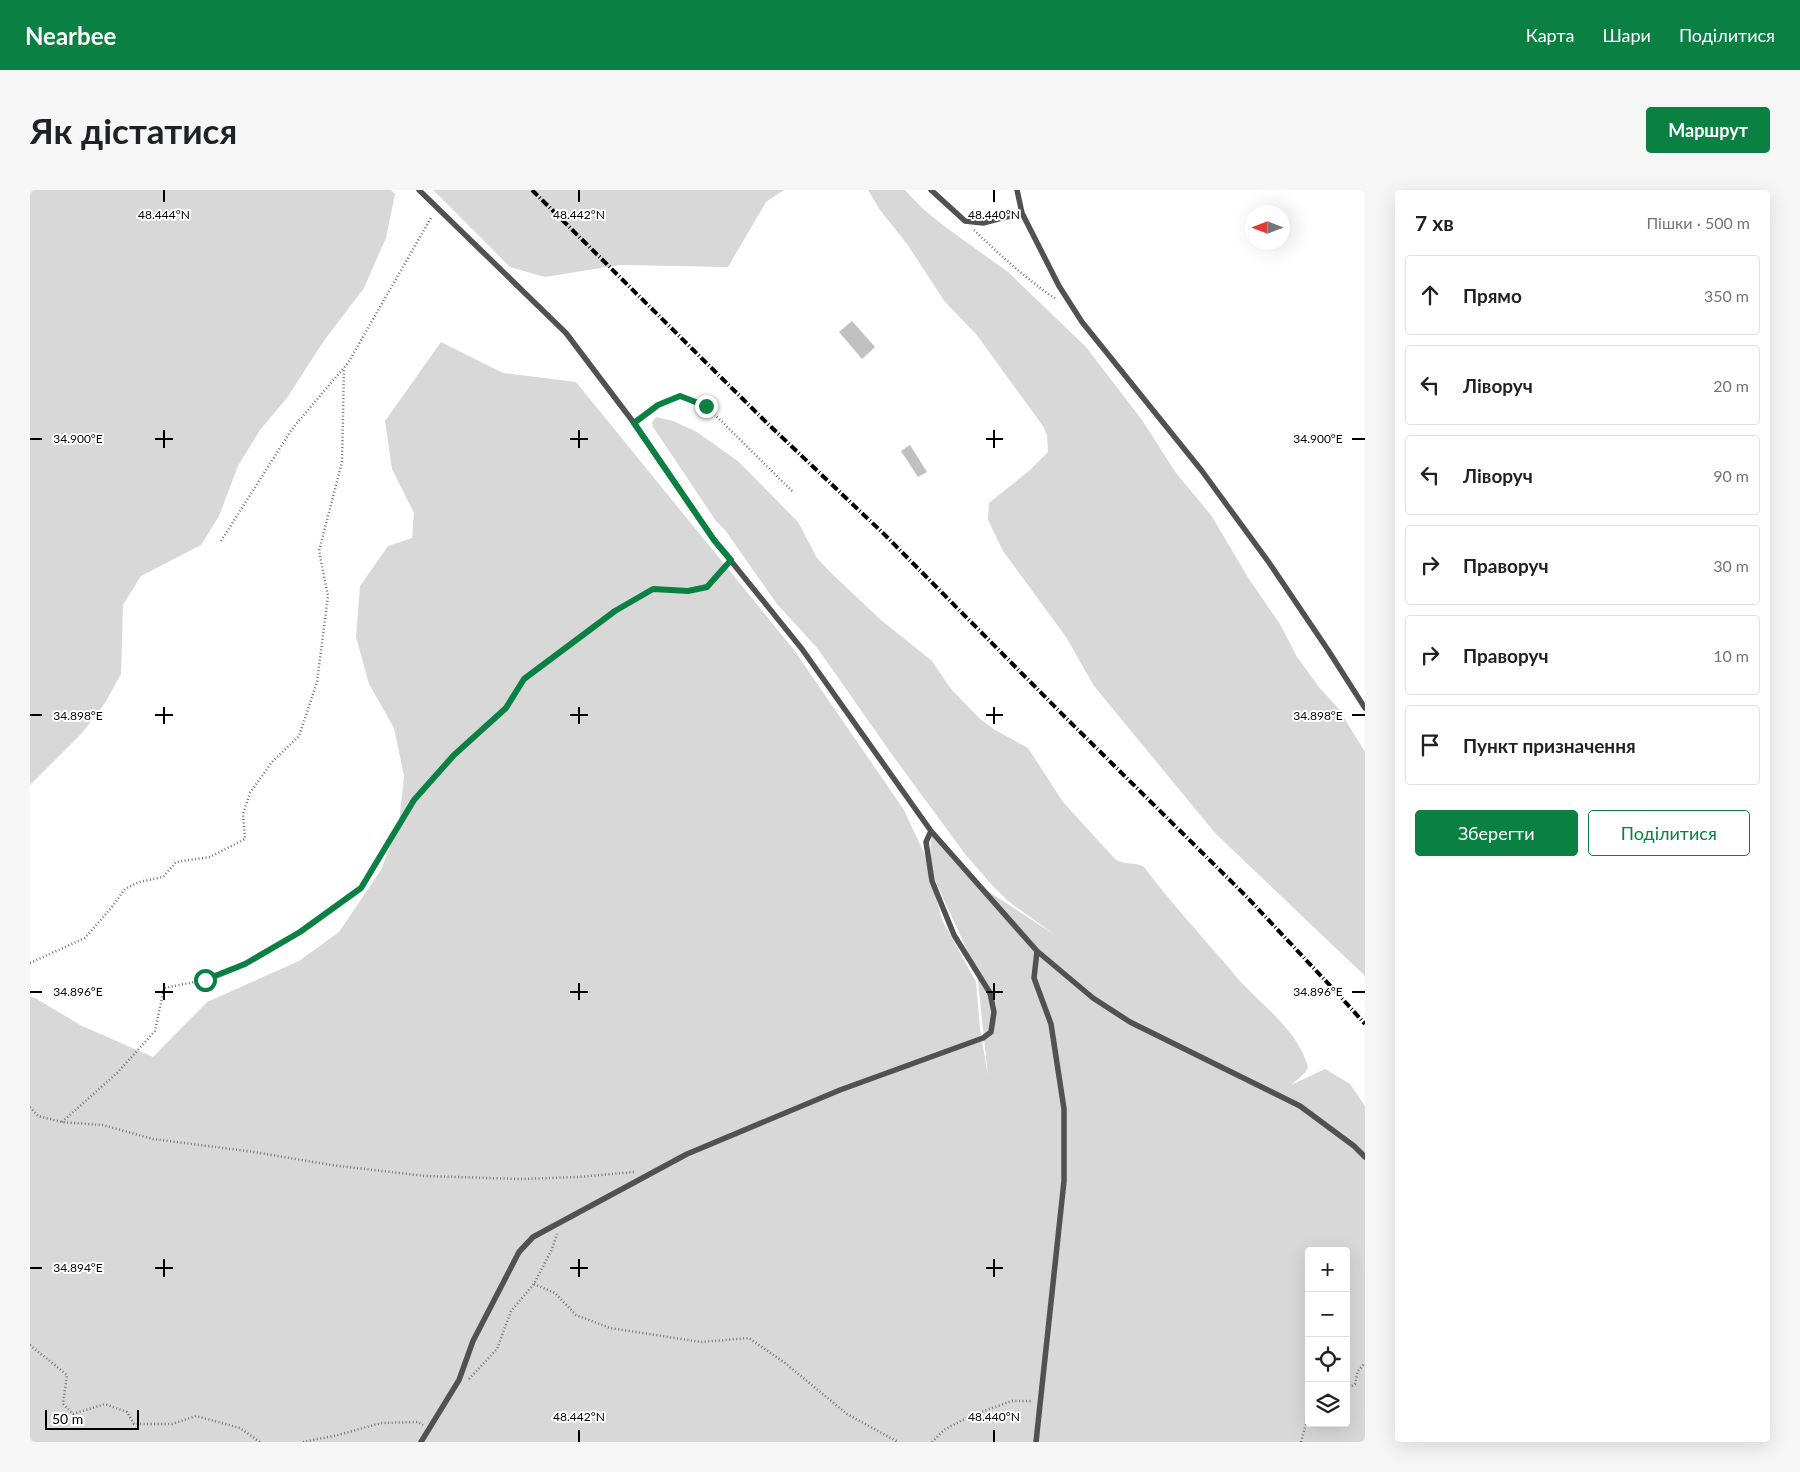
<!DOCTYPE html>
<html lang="uk">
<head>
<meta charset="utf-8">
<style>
  :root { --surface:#fff; --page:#f6f6f6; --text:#202124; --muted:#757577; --line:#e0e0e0; --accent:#0b8043 }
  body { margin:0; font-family:Lato,sans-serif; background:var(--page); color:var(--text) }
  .controls { position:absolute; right:15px; bottom:15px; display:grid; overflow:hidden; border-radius:5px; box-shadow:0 5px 20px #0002 }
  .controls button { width:45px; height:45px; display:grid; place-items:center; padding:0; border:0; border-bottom:1px solid var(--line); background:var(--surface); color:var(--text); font:25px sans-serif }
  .compass { position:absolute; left:1215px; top:15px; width:45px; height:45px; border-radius:50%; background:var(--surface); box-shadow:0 5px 20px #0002; rotate:270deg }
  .scale { position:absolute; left:15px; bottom:12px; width:94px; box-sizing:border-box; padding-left:5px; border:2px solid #000; border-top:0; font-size:14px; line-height:18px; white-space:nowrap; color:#000; -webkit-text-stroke:4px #fff; paint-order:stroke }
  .stop { position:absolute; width:15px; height:15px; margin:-11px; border:4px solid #0b8043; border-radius:50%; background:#fff }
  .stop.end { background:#0b8043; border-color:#fff; box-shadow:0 1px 5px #0008 }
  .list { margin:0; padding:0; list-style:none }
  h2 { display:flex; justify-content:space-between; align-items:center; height:65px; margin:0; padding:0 20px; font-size:21px }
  h2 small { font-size:16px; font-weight:400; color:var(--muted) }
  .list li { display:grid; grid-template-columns:32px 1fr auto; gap:15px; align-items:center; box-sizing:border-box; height:80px; margin:0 10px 10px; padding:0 10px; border:1px solid var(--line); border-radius:5px }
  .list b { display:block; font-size:19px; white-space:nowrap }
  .list em { font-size:16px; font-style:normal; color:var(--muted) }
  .actions { display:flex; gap:10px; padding:15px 20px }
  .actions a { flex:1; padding:11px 0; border:1px solid var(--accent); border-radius:5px; text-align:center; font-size:18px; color:var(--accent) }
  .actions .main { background:var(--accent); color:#fff }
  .icon { flex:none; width:28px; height:28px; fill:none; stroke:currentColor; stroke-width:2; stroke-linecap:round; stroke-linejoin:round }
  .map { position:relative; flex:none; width:1335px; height:1252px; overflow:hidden; border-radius:5px }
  header { display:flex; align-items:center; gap:30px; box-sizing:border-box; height:70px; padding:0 25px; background:var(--accent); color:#fff }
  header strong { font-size:24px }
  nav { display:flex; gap:28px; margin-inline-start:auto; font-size:18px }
  .intro { display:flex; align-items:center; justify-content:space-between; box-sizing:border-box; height:120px; padding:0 30px }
  h1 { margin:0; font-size:35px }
  .button { padding:12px 22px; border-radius:5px; background:var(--accent); color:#fff; font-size:18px; font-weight:700 }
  main { display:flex; gap:30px; padding:0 30px }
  aside { flex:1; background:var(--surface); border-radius:5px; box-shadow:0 5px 20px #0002 }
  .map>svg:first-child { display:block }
</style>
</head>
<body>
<header>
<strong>Nearbee</strong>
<nav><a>Карта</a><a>Шари</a><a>Поділитися</a></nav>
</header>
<div class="intro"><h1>Як дістатися</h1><a class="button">Маршрут</a></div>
<main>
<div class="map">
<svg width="1335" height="1252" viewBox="0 0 1335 1252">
  <rect width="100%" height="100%" fill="#fff"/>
  <path fill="#d8d8d8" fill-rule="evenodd" d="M0 0H361L365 4 356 48 334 98 293 152 257 208 230 240 208 276 189 326 171 355 111 386 93 415 91 484 75 513 52 543 0 595Z
    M403 0H754L736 12 698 77 589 75 515 87 480 77Z
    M838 0H875L892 18 914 36 978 82 1056 157 1112 230 1146 283 1181 325 1219 389 1250 434 1267 467 1289 497 1308 518 1335 562V786L1185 643 1064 496 1036 447 973 361 958 330 959 313 1000 280 1018 262 1017 245 1013 236 946 144 915 112 877 54 850 20Z
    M411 152 473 183 546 192 764 460 874 620 894 663 912 730 946 792 950 838 958 887 947 782 900 679 901 641 947 694 1025 745 978 711 960 693 935 664 863 566 788 459 747 414 695 340 686 331 623 237 622 232 626 227 643 231 667 242 709 272 768 332 787 368 800 382 851 430 902 471 921 499 949 528 965 540 998 558 1033 612 1085 669C1094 676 1105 671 1114 677 1139 710 1166 740 1193 771 1199 777 1204 785 1210 791 1235 818 1268 841 1278 877L1275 883 1261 895 1295 879 1320 894 1335 916V1252H0V807L5 808 52 836 123 867 177 812 269 771 309 742 351 680 369 633 374 586 364 538 339 494 326 447 330 396 358 356 382 348 384 323 362 279 355 231ZM1279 1061H1316V1233H1279Z"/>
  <path fill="#c0c0c0" d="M822 131 845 157 832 169 809 142Z
    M880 255 897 282 888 287 871 261Z"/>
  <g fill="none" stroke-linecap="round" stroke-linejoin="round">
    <path stroke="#737373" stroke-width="2.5" stroke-dasharray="1 2.5" stroke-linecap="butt" d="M944 40C970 65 996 89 1026 109
      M611 227 628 215 650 206 676 216 763 302
      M191 351 262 239 318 173 402 26
      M0 773 55 748 81 718 95 699 109 692 133 687 146 672 180 667 215 649 213 624 220 603 242 572 269 546 287 492 298 406 289 361 312 272 314 178
      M0 917 8 926 32 932 73 935 123 949 224 962 301 975 395 986 491 989 548 987 604 982
      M32 932 87 883 125 841 134 798 175 790 215 774 270 742 331 698 384 610 425 565 476 518 494 489 585 421 623 399 658 401 677 397 695 377
      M504 1094 525 1103 546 1125 580 1138 671 1152 719 1148 755 1173 817 1224 868 1252
      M0 1155 37 1185 33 1214 43 1224 75 1214 97 1222 104 1234H142L166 1226 210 1238 230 1252
      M439 1189 467 1159 481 1121 504 1094 522 1059 527 1044
      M1316 1200 1325 1194 1328 1181 1335 1173
      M273 1252 308 1245 351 1233 388 1232 393 1235
      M902 1252 914 1240 940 1226 982 1211H1002
      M1271 1252 1276 1234V1228L1279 1224"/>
    <path stroke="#515151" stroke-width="5.5" d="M389 0 536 143 604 233 684 350 772 459 901 641 1007 761 1063 808 1100 832 1270 916 1324 956 1335 967
      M901 0 935 31 953 33 992 23
      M987 0 992 23 1029 96 1052 132 1172 281 1240 374 1298 460 1335 518
      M391 1252 429 1190 443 1151 489 1062 503 1047 657 964 810 900 953 848 961 842 964 822 960 803 924 745 902 691 896 652 901 641
      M1006 1252 1034 991V919L1021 834 1004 788 1007 761"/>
    <path stroke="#000" stroke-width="4" stroke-dasharray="8 2.5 1 2.5" stroke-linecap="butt" d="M502 0 738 234 854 344 1035 527 1215 705 1308 804 1335 834"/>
  </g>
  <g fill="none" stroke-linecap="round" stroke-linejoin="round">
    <path stroke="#0b8043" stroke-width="6" d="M175 790 215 774 270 742 331 698 384 610 424 565 476 518 494 489 585 421 623 399 658 401 677 397 701 370 684 350 604 233 628 215 650 206 676 216"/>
  </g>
  <path fill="none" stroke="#000" stroke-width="2" d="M134 0V12M549 0V12M964 0V12M134 240V258M549 240V258M964 240V258M0 249H12M125 249H143M540 249H558M956 249H973M1322 249H1335M134 517V534M549 517V534M964 517V534M0 525H12M125 525H143M540 525H558M956 525H973M1322 525H1335M134 793V810M549 793V810M964 793V810M0 802H12M125 802H143M540 802H558M956 802H973M1322 802H1335M134 1069V1087M549 1069V1087M964 1069V1087M0 1078H12M125 1078H143M540 1078H558M956 1078H973M549 1240V1252M964 1240V1252"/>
  <g font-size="12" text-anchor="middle" fill="#000" stroke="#fff" stroke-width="4" stroke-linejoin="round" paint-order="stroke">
    <text x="134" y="29">48.444°N</text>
    <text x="549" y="29">48.442°N</text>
    <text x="964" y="29">48.440°N</text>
    <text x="1288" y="253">34.900°E</text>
    <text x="48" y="253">34.900°E</text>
    <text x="1288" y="530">34.898°E</text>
    <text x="48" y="530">34.898°E</text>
    <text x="1288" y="806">34.896°E</text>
    <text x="48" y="806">34.896°E</text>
    <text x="48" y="1082">34.894°E</text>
    <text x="549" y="1231">48.442°N</text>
    <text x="964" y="1231">48.440°N</text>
  </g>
</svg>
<div class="controls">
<button>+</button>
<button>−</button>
<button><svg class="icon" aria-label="locate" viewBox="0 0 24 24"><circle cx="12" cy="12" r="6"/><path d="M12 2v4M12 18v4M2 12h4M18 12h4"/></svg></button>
<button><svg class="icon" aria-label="layers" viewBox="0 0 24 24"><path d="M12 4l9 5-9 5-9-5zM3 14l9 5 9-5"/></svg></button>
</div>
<svg class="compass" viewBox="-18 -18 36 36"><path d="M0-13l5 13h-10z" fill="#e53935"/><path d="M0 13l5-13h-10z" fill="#757577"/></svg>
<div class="scale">50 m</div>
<div class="stop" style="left:175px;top:790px"></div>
<div class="stop end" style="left:676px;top:216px"></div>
</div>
<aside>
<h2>7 хв<small>Пішки · 500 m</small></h2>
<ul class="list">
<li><svg class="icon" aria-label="ahead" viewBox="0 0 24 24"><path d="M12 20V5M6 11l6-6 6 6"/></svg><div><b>Прямо</b></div><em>350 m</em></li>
<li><svg class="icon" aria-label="left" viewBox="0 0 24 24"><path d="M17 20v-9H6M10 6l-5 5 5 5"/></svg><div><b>Ліворуч</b></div><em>20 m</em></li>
<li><svg class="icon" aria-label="left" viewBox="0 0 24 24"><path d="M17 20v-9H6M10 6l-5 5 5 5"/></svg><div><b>Ліворуч</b></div><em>90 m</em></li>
<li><svg class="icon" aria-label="right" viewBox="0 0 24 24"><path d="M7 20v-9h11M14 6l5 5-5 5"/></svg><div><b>Праворуч</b></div><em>30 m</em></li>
<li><svg class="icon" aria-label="right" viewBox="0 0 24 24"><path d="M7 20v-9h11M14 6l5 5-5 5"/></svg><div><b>Праворуч</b></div><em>10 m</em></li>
<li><svg class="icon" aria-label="arrive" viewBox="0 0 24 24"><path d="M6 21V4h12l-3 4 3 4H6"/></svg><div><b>Пункт призначення</b></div></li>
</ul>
<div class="actions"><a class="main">Зберегти</a><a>Поділитися</a></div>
</aside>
</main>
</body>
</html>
